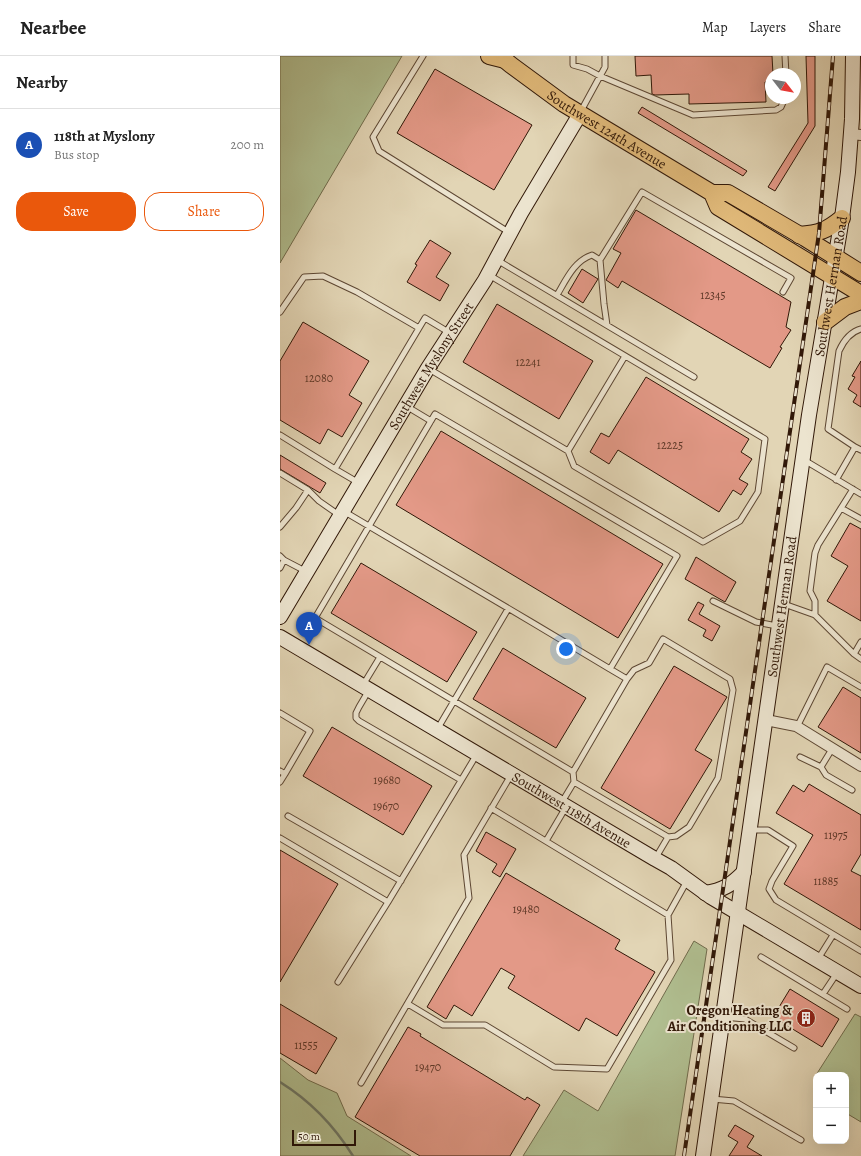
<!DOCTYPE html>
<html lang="en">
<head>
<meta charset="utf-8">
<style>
  :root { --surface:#fff; --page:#f6f6f6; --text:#222; --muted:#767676; --line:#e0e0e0; --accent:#ea580c }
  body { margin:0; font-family:Alegreya,serif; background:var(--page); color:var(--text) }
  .controls { position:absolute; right:12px; bottom:12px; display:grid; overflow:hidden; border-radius:8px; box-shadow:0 4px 16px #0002 }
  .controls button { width:36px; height:36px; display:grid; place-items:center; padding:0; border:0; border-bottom:1px solid var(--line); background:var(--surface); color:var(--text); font:20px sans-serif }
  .compass { position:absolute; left:485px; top:12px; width:36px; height:36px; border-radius:50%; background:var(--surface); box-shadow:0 4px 16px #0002; rotate:121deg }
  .scale { position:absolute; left:12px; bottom:10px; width:64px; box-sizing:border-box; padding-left:4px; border:2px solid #311808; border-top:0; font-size:11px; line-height:14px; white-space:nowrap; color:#311808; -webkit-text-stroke:3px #ece4cf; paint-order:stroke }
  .you { position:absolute; left:286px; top:593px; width:14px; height:14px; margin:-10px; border:3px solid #fff; border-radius:50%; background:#1a73e8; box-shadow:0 0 0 6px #1a73e833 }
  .badge { display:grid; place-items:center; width:26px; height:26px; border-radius:50%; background:var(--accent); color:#fff; font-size:13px; font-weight:700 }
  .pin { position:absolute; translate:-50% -33px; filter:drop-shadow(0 1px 2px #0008) }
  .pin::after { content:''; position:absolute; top:21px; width:14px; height:12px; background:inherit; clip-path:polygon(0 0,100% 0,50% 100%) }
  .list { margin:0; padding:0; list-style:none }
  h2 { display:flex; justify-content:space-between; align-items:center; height:52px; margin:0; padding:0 16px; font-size:17px }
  h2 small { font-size:13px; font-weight:400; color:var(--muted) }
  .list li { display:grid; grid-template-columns:26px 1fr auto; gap:12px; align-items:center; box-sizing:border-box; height:72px; padding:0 16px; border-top:1px solid var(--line) }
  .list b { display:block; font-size:15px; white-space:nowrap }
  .list p { margin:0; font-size:13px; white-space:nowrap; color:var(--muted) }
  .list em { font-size:13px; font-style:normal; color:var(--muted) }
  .actions { display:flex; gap:8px; padding:12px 16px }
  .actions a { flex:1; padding:9px 0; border:1px solid var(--accent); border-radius:16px; text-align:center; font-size:14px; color:var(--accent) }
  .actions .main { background:var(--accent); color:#fff }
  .map { position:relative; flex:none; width:581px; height:1100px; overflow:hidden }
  header { display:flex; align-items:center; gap:24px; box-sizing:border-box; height:56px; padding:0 20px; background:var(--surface); border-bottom:1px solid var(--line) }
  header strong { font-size:19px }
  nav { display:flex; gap:22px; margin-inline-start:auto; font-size:14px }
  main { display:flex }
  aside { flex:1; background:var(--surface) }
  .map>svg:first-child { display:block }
</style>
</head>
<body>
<header>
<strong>Nearbee</strong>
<nav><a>Map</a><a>Layers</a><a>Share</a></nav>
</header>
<main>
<aside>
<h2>Nearby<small></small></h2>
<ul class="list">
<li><span class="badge" style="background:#1a4fb4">A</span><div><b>118th at Myslony</b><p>Bus stop</p></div><em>200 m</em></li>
</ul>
<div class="actions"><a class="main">Save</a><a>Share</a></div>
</aside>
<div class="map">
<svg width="581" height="1100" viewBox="0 0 581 1100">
  <rect width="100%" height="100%" fill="#e2d5b5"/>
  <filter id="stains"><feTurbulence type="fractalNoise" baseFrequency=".005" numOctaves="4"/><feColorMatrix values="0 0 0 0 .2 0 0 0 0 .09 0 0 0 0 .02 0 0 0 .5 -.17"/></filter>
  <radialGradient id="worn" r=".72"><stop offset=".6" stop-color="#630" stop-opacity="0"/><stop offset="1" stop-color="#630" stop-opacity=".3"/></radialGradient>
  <path fill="#b0be90" stroke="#706b4c" d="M0 0H122L0 207Z
    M414 885 427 893 395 1100H243L284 1034 318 1055Z
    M575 958 581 961V1066L566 1057V1019H536Z
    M0 1002 28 1024 57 1037 67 1060 131 1100H0Z"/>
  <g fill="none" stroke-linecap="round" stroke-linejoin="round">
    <path stroke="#6e7968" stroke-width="2.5" d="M0 1026C29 1044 55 1071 73 1100"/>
  </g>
  <path fill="#e39987" stroke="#311808" d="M355 0H492L493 18H491V25L485 26 486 46 409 48V38L375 39 372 38 371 19 356 20Z
    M526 0H535V70L495 135 488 131 528 67Z
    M155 13 252 69 214 134 117 77Z
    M362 51 467 115 463 120 358 57Z
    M356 154 511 246 506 271 511 274 500 291 502 292 490 312 342 225 338 232 326 224 341 197 333 193Z
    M150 184 171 197 156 221 169 229 160 245 127 226 137 209 135 208Z
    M302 213 318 223 303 247 288 237Z
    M217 248 313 305 279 363 183 306Z
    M23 266 89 305 69 339 82 347 62 381 48 373 40 388 0 364V305Z
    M581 305V351L573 346 577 339 568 333 575 321 572 320Z
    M366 321 469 383 461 396 472 403 459 423 468 428 461 439 453 434 439 456 338 394 329 408 310 396 321 377 329 381Z
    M161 375 383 508 338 582 116 449Z
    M0 399 46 427 40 437 0 413Z
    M570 467 581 473V565L547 545 568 510 551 500Z
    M416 501 456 526 445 546 405 523Z
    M81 507 197 576 167 626 51 557Z
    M418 546 424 549 419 558 440 570 432 585 423 580 426 574 408 564Z
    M223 592 306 642 276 692 193 643Z
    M394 610 447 641 415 694 432 704 390 773 321 732Z
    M563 631 581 642V697L538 671Z
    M52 671 152 730 123 779 23 720Z
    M529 728 581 759V798L571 815 581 820V874L504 828 533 779 496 757 513 729 524 736Z
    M206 776 236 793 220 821 212 816 217 808 196 795Z
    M0 794 58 828 0 926Z
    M226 817 340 884 335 893 375 916 337 980 306 962 299 975 228 932 235 920 221 912 192 960 174 949 166 963 147 951Z
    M510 933 559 963 542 991 493 961Z
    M0 948 57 982 36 1018 0 997Z
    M128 971 141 978 140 980 245 1044 247 1041 260 1049 230 1100H140L75 1061Z
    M455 1069 474 1080 467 1091 482 1100H449L458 1086 448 1080Z"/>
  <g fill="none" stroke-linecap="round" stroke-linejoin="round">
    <defs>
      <path id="lane" d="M143 0 93 81 99 95 230 177
        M293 0V9L307 13 320 20 413 59 496 54 501 51 505 42
        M505 0 506 18
        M301 55 325 11V0
        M217 204 414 321
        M320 204 324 248 327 269
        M277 239C286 224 294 205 312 199L320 204 362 136 511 222 503 236
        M0 256 24 221 43 220 77 236 139 272
        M149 313 288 395 294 410 423 486 460 465 478 436 485 383 209 219
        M126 350 151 365
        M0 379 55 413
        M575 391 548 373 559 295C564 284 570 276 581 273
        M288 395 345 300
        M524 404 581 438
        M0 417 28 434 39 445 59 459
        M556 424 575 391 581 394
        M79 427 55 413 145 262 170 277
        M561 452 581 463
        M65 456C153 508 242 560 330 613L397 500 155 358 35 562 293 716 347 623 354 614 369 607 383 583 450 623 453 634 438 722 409 771 396 780 388 781 294 726
        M0 471 16 452 28 434
        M0 500 4 504 27 516
        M0 512 4 504
        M433 545 476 566 497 570
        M504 548 535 559 574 598 581 603
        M535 559V545L530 535 535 497 538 489 573 433
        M574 598 581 586
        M330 613 347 623
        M83 629 100 601
        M89 634 79 651 76 657V662L79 665 181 724
        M0 657 30 675 5 718 0 715
        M517 671 547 611 581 631
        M158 672 228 553
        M552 693 541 711 546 719 572 734
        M520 701 541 711
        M0 726 5 718
        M282 746 294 726 293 716
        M211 752 388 859 407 825
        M8 760 121 825
        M471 774H488L513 790 492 825 489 833 496 844 581 895
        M0 782 108 846 197 698
        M266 785 286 751
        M375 803 388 781
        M481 901 567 953
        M538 903 553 879
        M58 926 108 846
        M543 938 557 917
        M128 948 163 969H205L274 1011 327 1013 391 904 388 859
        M444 961 465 963 514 992
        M81 1027 189 842 184 799 231 719
        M432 1043 454 1045 521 1084"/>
      <path id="street" d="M571 78 581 79
        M486 664 516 670 581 710"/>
      <g id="secondary">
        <path id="s1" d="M0 561 148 312 205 224 241 157 300 58"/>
        <path id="s2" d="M0 581 375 803 391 812 431 841 581 930"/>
        <path d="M425 837C444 834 451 829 464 816"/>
        <path id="s3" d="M423 1100 529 359 562 162 568 116 572 63 573 0"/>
      </g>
      <g id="primary">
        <path d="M209 0 225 4"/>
        <path id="s4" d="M223 0 225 4 231 9 284 48 432 137 438 151 581 238"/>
        <path d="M432 137H448L525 182 581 217"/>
        <path d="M519 179C540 177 546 175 562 162"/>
        <path d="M545 266 565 251 581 245"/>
      </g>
    </defs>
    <use href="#lane" stroke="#5d4733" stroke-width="7"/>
    <use href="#street" stroke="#5d4733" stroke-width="12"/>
    <use href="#secondary" stroke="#311808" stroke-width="16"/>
    <use href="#primary" stroke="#311808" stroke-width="18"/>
    <use href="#lane" stroke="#ece4cf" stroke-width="5"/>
    <use href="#street" stroke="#ece4cf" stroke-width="10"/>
    <use href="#secondary" stroke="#ece4cf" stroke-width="14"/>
    <use href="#primary" stroke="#e1ba7a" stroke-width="16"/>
    <defs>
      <path id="rail" d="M404 1100 539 177 553 0"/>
    </defs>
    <use href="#rail" stroke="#311808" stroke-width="4"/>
    <use href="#rail" stroke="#ece4cf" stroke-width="2.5" stroke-dasharray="8" stroke-linecap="butt"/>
  </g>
  <defs>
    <symbol id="building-disc" viewBox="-11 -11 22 22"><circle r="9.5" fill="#8f2418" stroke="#ece4cf"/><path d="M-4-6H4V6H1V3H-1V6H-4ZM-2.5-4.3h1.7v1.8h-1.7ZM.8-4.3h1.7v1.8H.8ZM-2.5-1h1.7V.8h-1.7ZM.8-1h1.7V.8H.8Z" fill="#fff"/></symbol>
  </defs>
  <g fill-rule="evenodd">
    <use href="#building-disc" x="515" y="951" width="22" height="22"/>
  </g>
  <g text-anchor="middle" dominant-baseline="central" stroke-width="4" stroke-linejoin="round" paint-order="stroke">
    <g font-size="12" fill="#5e3828">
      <text x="433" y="239">12345</text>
      <text x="248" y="306">12241</text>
      <text x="39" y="322">12080</text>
      <text x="390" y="389">12225</text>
      <text x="107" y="724">19680</text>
      <text x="106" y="750">19670</text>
      <text x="556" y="779">11975</text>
      <text x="546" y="825">11885</text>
      <text x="246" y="853">19480</text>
      <text x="26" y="989">11555</text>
      <text x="148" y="1011">19470</text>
    </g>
    <g font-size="14" fill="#311808" stroke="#ece4cf">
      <text stroke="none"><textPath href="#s4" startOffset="128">Southwest 124th Avenue</textPath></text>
      <text stroke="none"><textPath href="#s3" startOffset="879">Southwest Herman Road</textPath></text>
      <text stroke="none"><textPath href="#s1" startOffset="293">Southwest Myslony Street</textPath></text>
      <text stroke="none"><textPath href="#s3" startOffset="555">Southwest Herman Road</textPath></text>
      <text stroke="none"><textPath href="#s2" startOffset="339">Southwest 118th Avenue</textPath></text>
    </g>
    <g font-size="14" font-weight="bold" fill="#311808" stroke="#ece4cf" text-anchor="end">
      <text x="512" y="954">Oregon Heating &amp;<tspan x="512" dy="16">Air Conditioning LLC</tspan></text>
    </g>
  </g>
  <rect width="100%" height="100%" filter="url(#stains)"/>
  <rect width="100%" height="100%" fill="url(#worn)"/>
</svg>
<div class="controls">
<button>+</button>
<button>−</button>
</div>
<svg class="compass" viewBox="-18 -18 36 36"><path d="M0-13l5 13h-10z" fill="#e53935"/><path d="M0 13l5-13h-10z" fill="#767676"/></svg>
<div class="scale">50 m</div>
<div class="you"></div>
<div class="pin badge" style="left:29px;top:589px;background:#1a4fb4">A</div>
</div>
</main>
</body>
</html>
